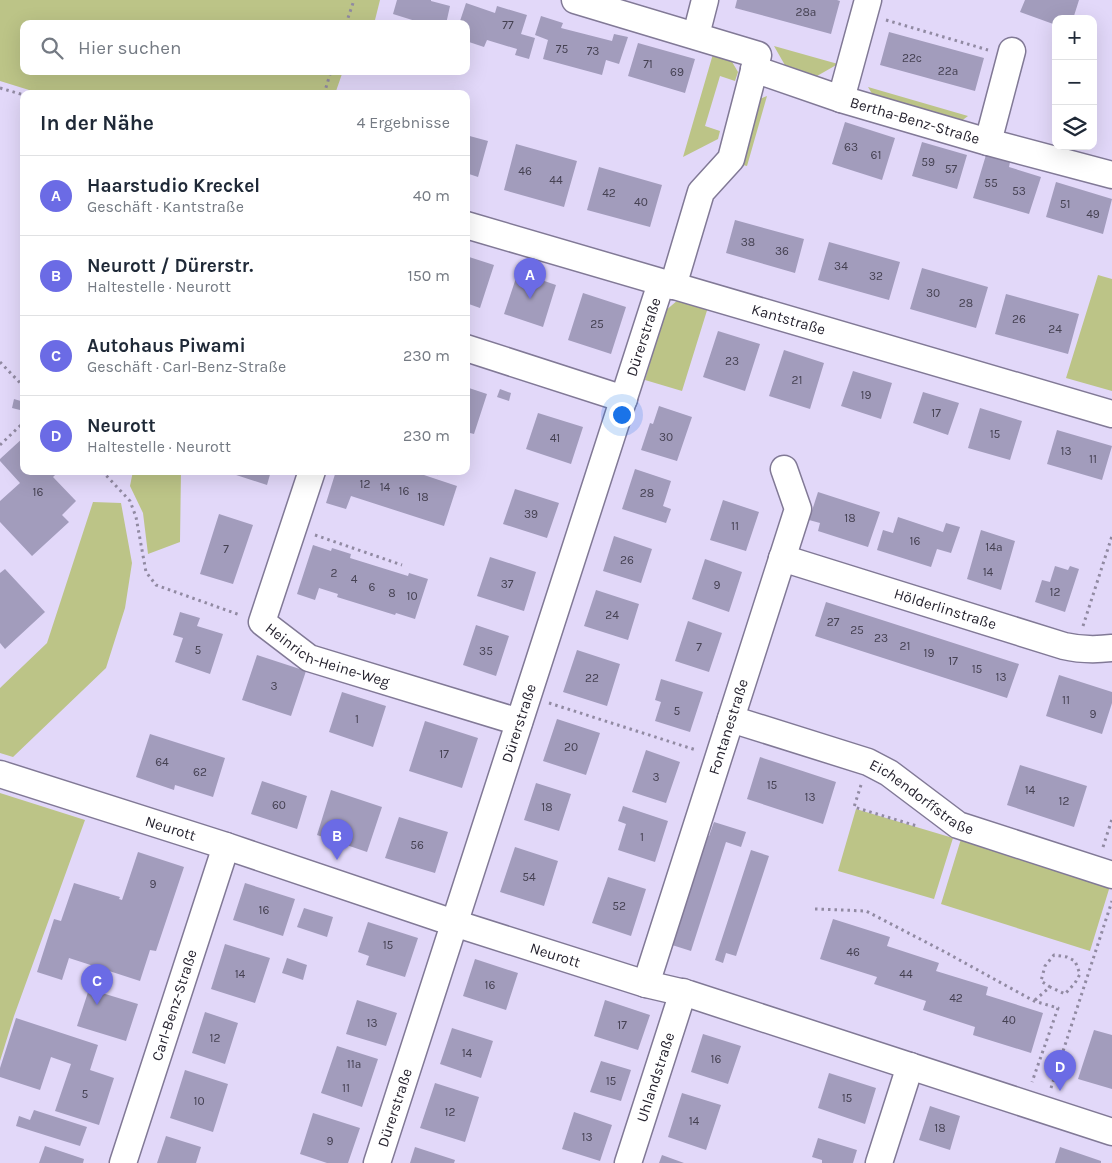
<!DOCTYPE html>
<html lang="de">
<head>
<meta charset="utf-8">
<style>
  :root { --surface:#fff; --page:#f6f6f7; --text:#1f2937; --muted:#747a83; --line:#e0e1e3; --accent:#6b6be5 }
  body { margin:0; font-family:Karla,sans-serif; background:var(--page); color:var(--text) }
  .controls { position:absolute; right:15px; top:15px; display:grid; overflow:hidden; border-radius:10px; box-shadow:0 5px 20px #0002 }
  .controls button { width:45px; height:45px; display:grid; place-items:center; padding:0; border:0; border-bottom:1px solid var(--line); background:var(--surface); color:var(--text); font:25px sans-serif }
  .you { position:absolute; left:621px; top:414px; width:18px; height:18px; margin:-12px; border:4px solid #fff; border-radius:50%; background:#1a73e8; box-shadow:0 0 0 8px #1a73e833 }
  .badge { display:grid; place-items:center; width:32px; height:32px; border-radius:50%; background:var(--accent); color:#fff; font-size:16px; font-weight:700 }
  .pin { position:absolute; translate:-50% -41px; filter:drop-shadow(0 1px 2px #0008) }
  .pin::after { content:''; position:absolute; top:26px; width:18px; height:15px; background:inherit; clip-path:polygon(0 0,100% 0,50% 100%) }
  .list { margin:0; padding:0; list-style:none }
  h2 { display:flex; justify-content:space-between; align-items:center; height:65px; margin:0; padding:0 20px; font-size:21px }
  h2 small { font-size:16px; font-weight:400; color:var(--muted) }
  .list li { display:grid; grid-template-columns:32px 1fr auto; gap:15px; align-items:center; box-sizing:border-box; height:80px; padding:0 20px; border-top:1px solid var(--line) }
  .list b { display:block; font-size:19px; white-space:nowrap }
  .list p { margin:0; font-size:16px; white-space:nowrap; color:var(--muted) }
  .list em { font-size:16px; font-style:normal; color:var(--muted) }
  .icon { flex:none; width:28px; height:28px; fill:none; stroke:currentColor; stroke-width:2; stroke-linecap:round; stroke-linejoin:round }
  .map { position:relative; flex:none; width:1112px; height:1163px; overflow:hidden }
  .search { position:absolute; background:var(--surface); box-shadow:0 5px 20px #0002; left:20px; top:20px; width:450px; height:55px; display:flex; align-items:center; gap:12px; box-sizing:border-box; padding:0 18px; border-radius:10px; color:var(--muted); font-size:19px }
  .panel { position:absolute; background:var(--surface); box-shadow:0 5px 20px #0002; left:20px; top:90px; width:450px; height:385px; border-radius:10px }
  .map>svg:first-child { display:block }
</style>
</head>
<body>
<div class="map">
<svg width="1112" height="1163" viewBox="0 0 1112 1163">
  <rect width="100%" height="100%" fill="#e2d8f9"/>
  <path fill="#bcc487" d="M0 0H380L374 24H24V71H343L335 94H42L0 81Z
    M774 46 838 64 817 76 786 67Z
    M713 54 731 60 738 72 735 81 720 76 705 126 720 131 718 139 683 157Z
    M868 87 968 116 960 122 874 97Z
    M767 96 747 166 739 164 757 100Z
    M1098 275 1112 279V391L1066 378Z
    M678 300 709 304 682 391 645 380 665 311Z
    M133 471H181L180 542 148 554 143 513 130 486Z
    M93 502 121 503 132 563 125 608 106 668 13 757 0 753V688L47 643Z
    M0 793 85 820 14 1016 0 1061Z
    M856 809 953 838 934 899 838 871Z
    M961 839 1110 886 1090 951 941 904Z"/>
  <path fill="#a29cbc" d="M397 0H431V1L450 6 446 24H425L393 14Z
    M737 0H837L840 1 831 34 735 8Z
    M1025 0H1079L1073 19H1056V25L1020 12Z
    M466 3 495 13 497 6 527 15 521 34 535 38 529 59 515 55 517 49 487 40 484 47 466 41V24H459Z
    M541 16 563 23 561 28 612 41 614 34 628 37 619 64 606 60 602 75 543 59 548 40 535 35Z
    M889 32 984 58 975 91 880 65Z
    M638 43 695 59 685 93 628 76Z
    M845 122 895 138 882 180 832 164Z
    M466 135 488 141 478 177 466 173Z
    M922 142 967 155 957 189 912 176Z
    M516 144 577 161 564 207 504 190Z
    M986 155 1010 162 1009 167 1041 177 1029 214 973 198Z
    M599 167 662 185 650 227 587 210Z
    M1056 182 1112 199 1103 234 1046 217Z
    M735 220 804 239 795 273 726 253Z
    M829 242 900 262 889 300 818 280Z
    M466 256 494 265 480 308 466 303Z
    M922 268 988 287 976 328 910 309Z
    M518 272 556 285 543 327 504 314Z
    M583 293 626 307 611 354 568 340Z
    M1006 294 1079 314 1068 354 995 334Z
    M718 331 760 344 745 391 703 377Z
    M784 350 824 363 810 409 769 396Z
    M853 371 892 383 881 419 841 406Z
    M466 387 487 394 474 434 466 432Z
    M500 389 511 393 509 401 497 397Z
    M923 392 959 403 948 435 913 423Z
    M14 399 24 402V411L12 408Z
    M659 406 692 417 677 461 641 450 650 423 653 424Z
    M980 408 1022 421 1010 460 968 448Z
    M538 413 583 427 571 464 526 449Z
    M1057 430 1112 446 1102 480 1047 464Z
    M24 437V471H57L58 472 53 477 76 501 62 515 69 522 32 556 0 522V501L20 483 0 461V459Z
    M635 469 671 481 663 506 671 509 666 523 622 509Z
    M231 471H271L267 485 230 473Z
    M336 471H412L457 486 444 526 351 496 346 509 326 503Z
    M515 489 559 503 547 538 503 524Z
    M818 492 880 512 868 547 818 531 820 523 809 520Z
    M723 500 759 512 746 551 710 540Z
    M219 514 253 525 233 584 200 574Z
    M898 517 943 532 946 523 960 527 951 553 937 549 931 567 877 550 883 530 893 533Z
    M981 530 1015 541 1001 590 967 579Z
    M614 536 652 549 641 583 603 571Z
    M313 545 331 551 332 548 351 554 350 558 408 576 409 573 428 579 415 619 396 613 395 615 337 597 338 594 319 588 315 600 297 594Z
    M490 557 536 572 524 611 477 596Z
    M705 559 742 572 729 612 692 599Z
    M1055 566 1068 570 1070 566 1079 569 1065 612 1035 602 1042 580 1050 582Z
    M5 569 45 612 5 649 0 643V573Z
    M596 590 639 604 628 640 584 626Z
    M826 602 1019 664 1007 698 815 636Z
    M180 612 200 618 197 626 223 634 210 674 175 662 183 638 173 635Z
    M688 621 722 633 709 672 675 661Z
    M476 625 509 636 496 676 463 665Z
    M577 650 620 664 607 706 563 692Z
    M257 655 306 671 291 716 242 700Z
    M1059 675 1112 692V703L1102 734 1046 716Z
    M661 679 703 692 690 732 655 721 661 702 655 700Z
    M342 692 386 706 373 747 329 732Z
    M557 719 600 733 586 775 543 761Z
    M425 721 478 738 462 788 409 771Z
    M150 734 225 758 213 797 175 785 174 790 136 777Z
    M646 750 680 762 666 803 632 792Z
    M760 757 836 782 823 824 747 799Z
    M1020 765 1087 786 1074 827 1007 805Z
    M262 781 307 796 297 829 251 814Z
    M536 783 571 794 559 831 524 820Z
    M331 790 382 807 367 852 317 835Z
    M623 806 668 821 655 862 618 850 626 824 618 821Z
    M399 817 448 832 435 873 385 858Z
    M714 822 746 832 741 847 726 842 691 951 672 945 708 836H709Z
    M515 847 558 861 544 906 500 892Z
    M751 850 769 856 736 956 726 953 723 963 715 960Z
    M138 852 184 867 156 951 150 950 140 981 69 958 62 980 37 972 54 919 61 921 74 883 120 897 119 899 122 900Z
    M608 877 646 889 631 936 592 923Z
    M245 883 295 899 283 936 233 920Z
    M304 908 333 917 327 937 297 927Z
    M833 919 890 937 887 946 939 963 936 971 988 987 986 995 1043 1013 1031 1053 973 1035 975 1027 923 1010 926 1001 874 984 877 977 820 959Z
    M368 922 418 938 405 977 366 965 369 956 358 952Z
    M225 944 270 958 255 1003 211 989Z
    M287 958 307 965 303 980 282 973Z
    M475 959 518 973 506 1010 463 996Z
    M89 989 138 1004 126 1041 77 1026Z
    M357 1000 397 1013 386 1046 346 1034Z
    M605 1000 650 1015 638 1050 594 1036Z
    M205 1012 238 1023 225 1064 192 1053Z
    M16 1018 98 1045 90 1070 114 1078 99 1125 55 1111 71 1064 51 1057 40 1090 0 1077V1068Z
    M452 1028 493 1041 481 1078 440 1064Z
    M1094 1030 1112 1035V1089L1078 1079Z
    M703 1034 741 1046 728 1084 691 1072Z
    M337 1046 378 1059 362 1107 321 1093Z
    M601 1061 631 1070 621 1101 590 1092Z
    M185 1070 228 1084 213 1132 170 1118Z
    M829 1073 876 1088 865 1124 818 1108Z
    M435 1083 479 1097 465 1142 420 1128Z
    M682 1093 721 1105 706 1150 668 1137Z
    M930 1106 960 1116 950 1150 919 1140Z
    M34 1110 87 1127 80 1146 16 1126 19 1116 30 1120Z
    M574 1112 612 1125 600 1161 562 1149Z
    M313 1113 360 1128 348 1163H327L300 1154Z
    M166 1136 201 1147 196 1163H157Z
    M818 1138 857 1150 853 1163H822V1160L812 1157Z
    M45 1146 84 1159 83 1163H39Z
    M415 1147 455 1160 454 1163H410Z
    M1060 1147 1101 1161V1163H1055Z
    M662 1155 684 1163H659Z"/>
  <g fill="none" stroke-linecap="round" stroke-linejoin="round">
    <defs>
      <g id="minor">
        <path d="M575 0 758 55 731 159 701 192 673 286"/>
        <path d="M696 35 705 0"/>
        <path id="s1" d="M754 69 841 99 988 142 1112 175"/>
        <path d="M841 99 868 0"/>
        <path d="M988 142 1012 51"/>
        <path id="s2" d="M466 225 1112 414"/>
        <path d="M466 348 624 399"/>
        <path id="s3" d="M312 471 262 622 309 658 519 722"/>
        <path id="s4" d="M782 558 1064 646C1081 650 1095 650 1112 648"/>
        <path id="s5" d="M731 719 868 762 889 773 958 825 1112 875"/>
        <path id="s6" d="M0 774 226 846 454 923 646 984 689 994 1112 1132"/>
        <path id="s7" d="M646 984 798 509 784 469"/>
        <path id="s8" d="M123 1163 226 846"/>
        <path id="s9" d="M377 1163 661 283"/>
        <path id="s10" d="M628 1163 683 992"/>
        <path d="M879 1163 910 1066"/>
      </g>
    </defs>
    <use href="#minor" stroke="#817996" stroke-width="29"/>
    <path stroke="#918aa2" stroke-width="3" stroke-dasharray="2.5 4" stroke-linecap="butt" d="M886 20 988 50
      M346 24 354 0
      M0 88 24 95
      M324 94 331 71
      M0 362 24 387
      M0 445 24 422
      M102 471 130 501 136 517 146 572 156 585 240 615
      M430 471 442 475
      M315 535 402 565
      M1083 626 1112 536
      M549 703 696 750
      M861 785 854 807 917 826
      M1103 847 1112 819
      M815 909 866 911 945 952 1034 1001 1058 1008 1032 1082
      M1035 1000 1050 987 1041 981 1045 966 1054 955 1067 957 1075 961 1080 974 1075 983 1065 994 1050 987
      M1051 1088 1112 901"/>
    <use href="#minor" stroke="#fff" stroke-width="26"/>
  </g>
  <g text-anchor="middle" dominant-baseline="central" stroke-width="4" stroke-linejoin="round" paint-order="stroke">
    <g font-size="12" fill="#454152">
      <text x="806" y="12">28a</text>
      <text x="508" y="25">77</text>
      <text x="562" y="49">75</text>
      <text x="593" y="51">73</text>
      <text x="912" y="58">22c</text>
      <text x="648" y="64">71</text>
      <text x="948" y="71">22a</text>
      <text x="677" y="72">69</text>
      <text x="851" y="147">63</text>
      <text x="876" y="155">61</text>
      <text x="928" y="162">59</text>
      <text x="951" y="169">57</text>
      <text x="525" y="171">46</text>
      <text x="556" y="180">44</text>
      <text x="991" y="183">55</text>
      <text x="1019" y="191">53</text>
      <text x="609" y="193">42</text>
      <text x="641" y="202">40</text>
      <text x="1065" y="204">51</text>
      <text x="1093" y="214">49</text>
      <text x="748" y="242">38</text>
      <text x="782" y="251">36</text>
      <text x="841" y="266">34</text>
      <text x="876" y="276">32</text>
      <text x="933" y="293">30</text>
      <text x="966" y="303">28</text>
      <text x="1019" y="319">26</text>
      <text x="597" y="324">25</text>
      <text x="1055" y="329">24</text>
      <text x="732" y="361">23</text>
      <text x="797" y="380">21</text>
      <text x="866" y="395">19</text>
      <text x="936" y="413">17</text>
      <text x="995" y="434">15</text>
      <text x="666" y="437">30</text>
      <text x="555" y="438">41</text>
      <text x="1066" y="451">13</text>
      <text x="1093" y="459">11</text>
      <text x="365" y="484">12</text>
      <text x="385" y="487">14</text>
      <text x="404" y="491">16</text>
      <text x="38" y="492">16</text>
      <text x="647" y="493">28</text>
      <text x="423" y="497">18</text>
      <text x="531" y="514">39</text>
      <text x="850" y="518">18</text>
      <text x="735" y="526">11</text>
      <text x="915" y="541">16</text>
      <text x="994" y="547">14a</text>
      <text x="226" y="549">7</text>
      <text x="627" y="560">26</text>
      <text x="988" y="572">14</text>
      <text x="334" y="573">2</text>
      <text x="354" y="579">4</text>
      <text x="507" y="584">37</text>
      <text x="717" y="585">9</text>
      <text x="372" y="587">6</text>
      <text x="1055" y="592">12</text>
      <text x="392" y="593">8</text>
      <text x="412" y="596">10</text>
      <text x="612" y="615">24</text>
      <text x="833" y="622">27</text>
      <text x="857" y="630">25</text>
      <text x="881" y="638">23</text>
      <text x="905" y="646">21</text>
      <text x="699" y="647">7</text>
      <text x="198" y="650">5</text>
      <text x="486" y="651">35</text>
      <text x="929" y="653">19</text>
      <text x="953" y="661">17</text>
      <text x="977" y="669">15</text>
      <text x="1001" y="677">13</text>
      <text x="592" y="678">22</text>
      <text x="274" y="686">3</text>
      <text x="1066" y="700">11</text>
      <text x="677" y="711">5</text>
      <text x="1093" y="714">9</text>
      <text x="357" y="719">1</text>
      <text x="571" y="747">20</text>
      <text x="444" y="754">17</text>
      <text x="162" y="762">64</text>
      <text x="200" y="772">62</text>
      <text x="656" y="777">3</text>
      <text x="772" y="785">15</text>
      <text x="1030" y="790">14</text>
      <text x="810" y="797">13</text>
      <text x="1064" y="801">12</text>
      <text x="279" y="805">60</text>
      <text x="547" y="807">18</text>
      <text x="642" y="837">1</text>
      <text x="417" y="845">56</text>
      <text x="529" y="877">54</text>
      <text x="153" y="884">9</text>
      <text x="619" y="906">52</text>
      <text x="264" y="910">16</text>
      <text x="388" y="945">15</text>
      <text x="853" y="952">46</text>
      <text x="240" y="974">14</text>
      <text x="906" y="974">44</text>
      <text x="490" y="985">16</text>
      <text x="956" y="998">42</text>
      <text x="1009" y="1020">40</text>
      <text x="372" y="1023">13</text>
      <text x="622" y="1025">17</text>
      <text x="215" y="1038">12</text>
      <text x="467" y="1053">14</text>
      <text x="716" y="1059">16</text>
      <text x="354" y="1064">11a</text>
      <text x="611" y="1081">15</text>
      <text x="346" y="1088">11</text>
      <text x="85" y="1094">5</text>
      <text x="847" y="1098">15</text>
      <text x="199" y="1101">10</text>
      <text x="450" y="1112">12</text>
      <text x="694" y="1121">14</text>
      <text x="940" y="1128">18</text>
      <text x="587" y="1137">13</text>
      <text x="330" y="1141">9</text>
    </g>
    <g font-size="15" fill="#26232f" stroke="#ede8fc">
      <text stroke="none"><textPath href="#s1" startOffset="169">Bertha-Benz-Straße</textPath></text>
      <text stroke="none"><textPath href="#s2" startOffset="336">Kantstraße</textPath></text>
      <text stroke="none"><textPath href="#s9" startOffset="868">Dürerstraße</textPath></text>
      <text stroke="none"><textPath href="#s4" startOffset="171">Hölderlinstraße</textPath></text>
      <text stroke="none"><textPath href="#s3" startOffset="234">Heinrich-Heine-Weg</textPath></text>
      <text stroke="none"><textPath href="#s9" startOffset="462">Dürerstraße</textPath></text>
      <text stroke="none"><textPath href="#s7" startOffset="270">Fontanestraße</textPath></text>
      <text stroke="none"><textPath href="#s5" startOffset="208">Eichendorffstraße</textPath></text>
      <text stroke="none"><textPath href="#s6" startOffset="179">Neurott</textPath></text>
      <text stroke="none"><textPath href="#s6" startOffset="584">Neurott</textPath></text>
      <text stroke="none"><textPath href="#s8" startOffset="166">Carl-Benz-Straße</textPath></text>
      <text stroke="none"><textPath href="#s10" startOffset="90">Uhlandstraße</textPath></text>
      <text stroke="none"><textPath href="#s9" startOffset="58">Dürerstraße</textPath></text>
    </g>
  </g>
</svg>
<div class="controls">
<button>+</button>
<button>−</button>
<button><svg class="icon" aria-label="layers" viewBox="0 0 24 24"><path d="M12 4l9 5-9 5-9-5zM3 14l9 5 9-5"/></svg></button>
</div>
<div class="you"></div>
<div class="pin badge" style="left:530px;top:299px">A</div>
<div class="pin badge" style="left:337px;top:860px">B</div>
<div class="pin badge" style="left:97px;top:1005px">C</div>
<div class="pin badge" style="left:1060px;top:1091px">D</div>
<div class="search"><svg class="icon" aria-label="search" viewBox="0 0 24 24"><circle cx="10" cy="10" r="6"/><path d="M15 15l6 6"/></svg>Hier suchen</div>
<section class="panel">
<h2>In der Nähe<small>4 Ergebnisse</small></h2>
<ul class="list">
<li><span class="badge">A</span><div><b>Haarstudio Kreckel</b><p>Geschäft · Kantstraße</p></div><em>40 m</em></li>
<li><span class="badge">B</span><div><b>Neurott / Dürerstr.</b><p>Haltestelle · Neurott</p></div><em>150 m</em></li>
<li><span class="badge">C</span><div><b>Autohaus Piwami</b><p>Geschäft · Carl-Benz-Straße</p></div><em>230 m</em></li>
<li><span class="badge">D</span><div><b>Neurott</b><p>Haltestelle · Neurott</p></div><em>230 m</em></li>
</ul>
</section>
</div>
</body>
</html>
